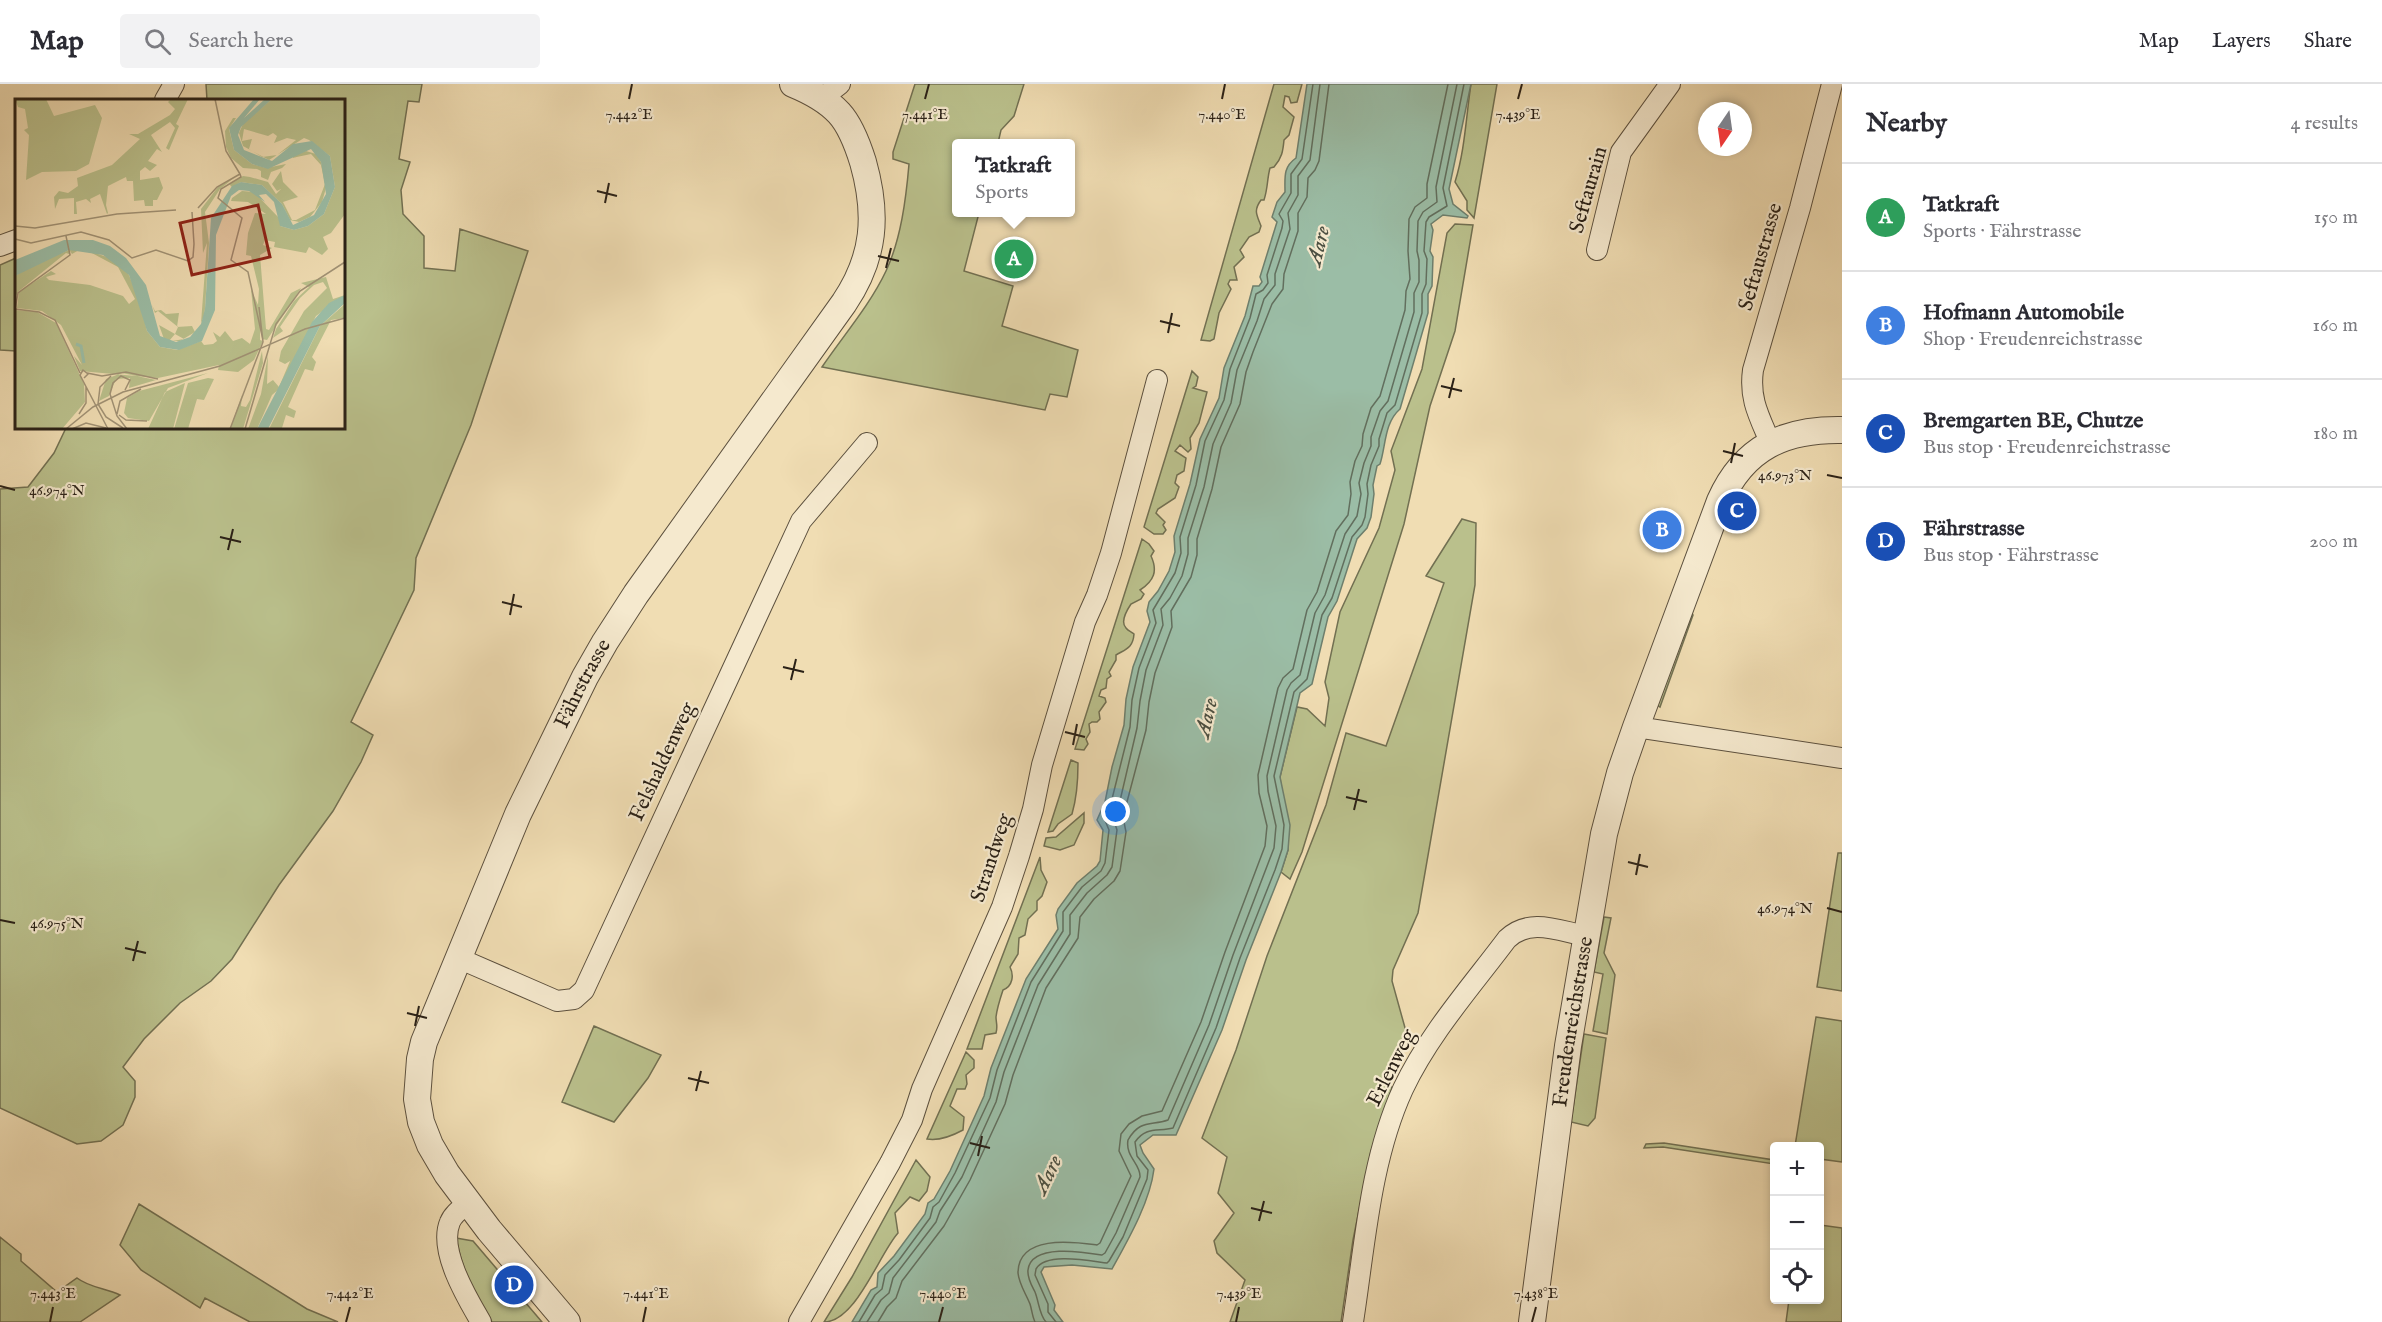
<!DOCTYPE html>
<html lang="en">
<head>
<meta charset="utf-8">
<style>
  :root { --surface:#fff; --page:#f2f2f3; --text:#2b2b33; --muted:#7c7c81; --line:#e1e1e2; --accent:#8f2418 }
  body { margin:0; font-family:"IM FELL English",serif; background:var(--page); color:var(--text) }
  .controls { position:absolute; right:18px; bottom:18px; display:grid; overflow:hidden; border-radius:6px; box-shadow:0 3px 9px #0003 }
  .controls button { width:54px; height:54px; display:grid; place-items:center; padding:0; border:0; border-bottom:2px solid var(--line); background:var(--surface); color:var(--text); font:30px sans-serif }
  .compass { position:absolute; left:1698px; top:18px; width:54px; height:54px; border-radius:50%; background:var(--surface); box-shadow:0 3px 9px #0003; rotate:193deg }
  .you { position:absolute; left:1116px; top:728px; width:21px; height:21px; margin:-15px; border:4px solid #fff; border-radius:50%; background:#1a73e8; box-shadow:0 0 0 9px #1a73e833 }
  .badge { display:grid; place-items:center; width:39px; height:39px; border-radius:50%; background:var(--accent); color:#fff; font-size:20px; font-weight:700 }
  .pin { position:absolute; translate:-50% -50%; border:3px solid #fff; box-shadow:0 2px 6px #0006 }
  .popup { position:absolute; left:952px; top:55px; width:123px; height:78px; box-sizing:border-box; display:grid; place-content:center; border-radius:6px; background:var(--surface); filter:drop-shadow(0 2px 4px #0005); font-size:20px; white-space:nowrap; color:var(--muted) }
  .popup b { font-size:22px; color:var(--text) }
  .popup::after { content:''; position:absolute; left:50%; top:100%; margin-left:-12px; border:12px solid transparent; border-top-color:var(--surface) }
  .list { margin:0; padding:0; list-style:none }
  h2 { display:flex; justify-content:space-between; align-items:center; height:78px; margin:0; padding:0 24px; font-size:26px }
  h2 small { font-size:20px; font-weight:400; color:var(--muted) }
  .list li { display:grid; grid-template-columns:39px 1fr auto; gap:18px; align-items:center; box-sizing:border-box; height:108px; padding:0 24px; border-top:2px solid var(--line) }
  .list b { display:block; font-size:22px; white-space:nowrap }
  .list p { margin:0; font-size:20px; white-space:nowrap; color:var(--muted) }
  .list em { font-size:20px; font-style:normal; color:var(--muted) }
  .icon { flex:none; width:33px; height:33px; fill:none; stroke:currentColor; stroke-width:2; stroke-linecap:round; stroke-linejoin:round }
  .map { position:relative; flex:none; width:1842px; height:1238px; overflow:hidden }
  header { display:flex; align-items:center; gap:36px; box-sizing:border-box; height:84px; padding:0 30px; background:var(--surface); border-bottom:2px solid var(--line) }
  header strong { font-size:28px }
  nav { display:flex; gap:33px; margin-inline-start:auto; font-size:21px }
  .search { width:420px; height:54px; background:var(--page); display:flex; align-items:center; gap:15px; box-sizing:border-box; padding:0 21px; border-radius:6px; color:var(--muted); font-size:22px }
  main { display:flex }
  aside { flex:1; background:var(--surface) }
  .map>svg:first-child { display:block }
</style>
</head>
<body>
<header>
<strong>Map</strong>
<div class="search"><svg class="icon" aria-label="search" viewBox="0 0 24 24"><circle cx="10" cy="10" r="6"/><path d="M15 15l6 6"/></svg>Search here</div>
<nav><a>Map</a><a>Layers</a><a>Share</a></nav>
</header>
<main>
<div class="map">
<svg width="1842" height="1238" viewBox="0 0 1842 1238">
  <rect width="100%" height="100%" fill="#f0ddb3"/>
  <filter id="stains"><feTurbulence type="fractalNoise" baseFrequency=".00333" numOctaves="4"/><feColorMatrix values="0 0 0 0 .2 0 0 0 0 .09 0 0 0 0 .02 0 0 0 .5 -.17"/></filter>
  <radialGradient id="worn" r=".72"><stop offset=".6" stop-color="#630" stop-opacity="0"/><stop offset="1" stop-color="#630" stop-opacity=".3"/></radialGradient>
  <path fill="#bac08c" stroke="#727052" stroke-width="1.5" d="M206 0H422L419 18 408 17 399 75 410 78 401 106 403 130 424 152V184L455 187 460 145 528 167 471 341 416 474 414 506 351 638 373 651 361 678 333 727 279 801 232 875 211 897 180 919 144 955 123 983 135 997V1013L123 1041 101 1057 77 1060 0 1024V405L28 403 54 369 66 344H344V16H207Z
    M915 0H1024L1014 32 1001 46 998 59 957 60V128L979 129 964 187 1013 202 1002 242 1078 266 1067 313 1050 310 1045 326 822 283C843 252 870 221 886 187 901 155 906 115 909 80L893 75V68Z
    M1274 0H1302L1297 18 1291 19 1289 13 1285 12 1283 23 1294 33 1289 51 1284 56C1283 67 1282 74 1274 83L1270 84C1267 95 1268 104 1264 116H1261C1253 127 1257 131 1261 142L1259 148 1249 153 1240 166 1244 173 1234 183 1237 196H1230L1228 200 1231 205 1219 229 1214 255 1210 257 1201 256Z
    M1471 0H1497L1474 134 1467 126V117L1455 98C1465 66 1466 33 1471 0Z
    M1455 140 1473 141 1455 247 1430 322 1404 440 1302 768 1290 795 1281 788 1288 766 1280 693 1297 623 1307 625 1325 642 1329 614 1325 598 1340 528 1379 444 1395 386 1391 367 1422 285 1447 149Z
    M16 174V267L0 266V181Z
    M1192 287 1198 293 1196 302 1193 304 1207 308 1199 339 1190 354 1191 365 1188 368 1180 361 1175 367 1186 374 1184 387 1177 391 1175 399 1179 403 1175 414 1158 425 1156 429 1165 438 1163 441 1166 446 1163 450H1154L1144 443Z
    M1462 435 1476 439 1475 501 1418 829 1393 886 1392 897 1407 951 1385 996 1392 1004 1371 1067 1353 1156 1341 1238H1230L1245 1196 1217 1169 1214 1157 1234 1129 1218 1109 1227 1073 1202 1054 1236 966 1267 872 1326 721 1346 649 1386 662 1444 499 1426 492Z
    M1142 455 1149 460 1154 467 1151 472C1158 487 1154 497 1140 506L1144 510 1141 515 1131 520C1127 526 1120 538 1126 544 1128 547 1132 548 1134 550 1133 564 1126 565 1116 571V576L1109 588 1111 592 1107 595 1106 604 1101 606 1099 612 1105 614 1106 618 1099 628 1100 635 1097 638H1092L1089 640 1090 648 1086 655 1088 660 1084 666 1075 665Z
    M1692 529 1693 531 1660 623 1657 621Z
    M1071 676 1078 679C1078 697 1077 713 1072 730L1058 740 1053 747 1048 748Z
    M1084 729V739L1074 761 1060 766 1044 762 1046 754 1056 753Z
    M1838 769H1842V907L1817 903Z
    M1040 773 1041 786 1047 798 1042 812 1037 817V826L1028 835 1025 851 1019 854 1018 870 1010 883C1014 891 1013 902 1003 906 1000 915 997 924 996 933 996 939 998 942 996 949L985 951 982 965H967Z
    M1604 833 1611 834 1604 869 1615 891 1607 950 1593 947 1603 890 1594 888Z
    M1816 933 1842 937V1078L1820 1075V1062H1795Z
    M594 942 661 971 648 994 614 1038 562 1018Z
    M1584 950 1606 954 1595 1034 1588 1042 1571 1038Z
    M966 968 974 976V984L966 991 967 1000 965 1005H957L950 1022 964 1033 963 1046C952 1052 939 1057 927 1055Z
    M1664 1059 1774 1076V1080L1663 1063 1644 1064 1646 1060Z
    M916 1076 930 1093 927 1107 919 1117 910 1113 895 1129 898 1149C879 1170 856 1238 824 1238L852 1193Z
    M139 1120 307 1225 338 1238H250L205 1214 200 1224 141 1186 120 1161Z
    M1820 1141 1842 1144V1238H1786L1789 1216H1820Z
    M0 1153 21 1170V1177L57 1208 77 1194C90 1204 106 1204 120 1211L80 1238H0Z
    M456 1154 473 1157 542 1238H492C474 1210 462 1187 456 1154Z"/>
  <path fill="#9bbda6" stroke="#6e7f6d" stroke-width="1.5" d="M1307 0H1471L1449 105 1453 120 1468 132 1467 134 1443 131 1431 140 1433 146 1430 167 1433 173 1432 202 1428 210V229L1400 325C1384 339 1386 362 1380 380L1377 382 1373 401 1374 410 1371 433 1367 444 1357 455 1337 517 1328 533 1312 600 1300 609 1280 693 1290 741 1288 766 1281 788 1246 876 1222 946 1176 1051H1153L1140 1061 1143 1069 1154 1085C1150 1118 1128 1156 1112 1185L1072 1181 1044 1183 1041 1188 1055 1221 1054 1226 1063 1238H852L871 1206 877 1203 878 1189 894 1172 925 1130 928 1119 934 1115 950 1087 984 1012 991 984 1026 895 1058 845 1056 831 1058 825 1077 799 1097 782 1100 777 1103 746 1097 736 1105 718 1112 683 1124 641 1126 615 1133 583 1150 538 1147 527 1149 518 1158 507 1169 487 1175 468 1174 452 1190 400 1200 355 1219 314 1224 284 1245 232 1253 202H1259L1262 198 1260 193 1277 138 1272 133 1277 118 1285 108C1285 93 1283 83 1296 74Z"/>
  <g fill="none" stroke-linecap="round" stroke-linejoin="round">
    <path stroke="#626f5e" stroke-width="1.5" d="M859 1238 875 1211 882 1205 885 1191 899 1176 930 1134 933 1123 939 1118 955 1089 990 1014 997 986 1031 898 1063 847V828L1082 803 1101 787 1105 779 1109 746 1104 734 1111 719 1130 643 1132 616 1139 584 1156 539 1153 526 1175 489 1181 469 1180 453 1196 401 1205 357 1224 316 1230 285 1250 234 1256 210 1263 206 1268 199 1267 191 1282 144 1283 137 1279 130 1291 109V90L1302 75 1313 0
      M867 1238 881 1216 889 1209 893 1194 936 1138 940 1127 962 1093 996 1018 1004 988 1038 901 1070 850V831L1087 809 1107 791 1112 783 1117 746 1113 734 1119 721 1137 644 1140 617 1146 586 1163 541 1161 525 1170 514 1182 492 1188 470V454L1204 403 1213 360 1231 319 1237 286 1257 237 1264 215 1275 201V190L1290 145 1288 129 1298 111V92L1310 76 1320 0
      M878 1238 887 1223 896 1214 902 1197 944 1142 970 1096 1005 1020 1013 991 1046 904 1078 854 1080 833 1094 815 1114 797 1120 787 1126 748 1123 733 1146 646 1149 618 1155 589 1172 543 1171 527 1191 493 1197 471V455L1212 405 1221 363 1240 320 1246 288 1253 268 1272 220 1283 205 1284 190 1298 147V129L1307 113 1308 94 1315 86 1319 77 1329 0
      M1035 1238C1032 1232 1032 1226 1030 1220 1026 1210 1019 1200 1018 1189 1018 1150 1074 1158 1097 1161L1100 1159 1131 1092 1119 1067 1121 1050 1129 1040 1142 1032 1162 1027 1201 938 1225 868 1265 762 1267 742 1259 709 1258 691 1278 604 1283 594 1293 585 1307 526 1317 508 1336 447 1348 431 1351 410 1350 398 1355 377 1362 362 1363 350 1371 324 1380 312 1405 226 1406 207 1410 195 1408 167 1409 135 1415 123 1427 114V100L1448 0
      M1046 1238C1039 1230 1039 1218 1035 1208 1032 1202 1027 1194 1028 1186 1031 1159 1084 1168 1102 1171L1105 1169 1116 1149 1140 1093C1141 1080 1125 1073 1128 1056 1140 1035 1151 1042 1168 1036L1209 941 1233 871 1274 764 1276 742 1268 707 1267 692 1287 606 1291 599 1300 591 1315 529 1325 511 1345 450 1357 432 1361 410 1359 399 1364 379 1371 362V353L1380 327 1388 317 1414 228V209L1419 198V176L1417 167 1418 137 1423 128 1437 118 1436 103 1457 0
      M1056 1238 1048 1228V1220L1035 1191 1036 1185C1046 1168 1090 1177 1107 1179L1109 1177 1123 1153 1147 1095 1148 1086 1137 1072 1135 1058C1146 1042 1158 1048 1173 1044L1216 944 1240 874 1275 786 1282 765 1284 741 1274 692 1294 608 1307 595 1322 531 1332 514 1352 453 1362 441 1365 433 1368 410 1367 400 1371 381 1379 362V355L1387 329 1395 321 1422 229V210L1426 200 1427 175 1424 167 1426 138 1429 133 1447 122 1443 104 1464 0"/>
    <defs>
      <path id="minor" d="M822 14 840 0
        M165 16 174 0
        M0 162 16 156
        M1597 166 1621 68 1670 0
        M1770 358C1759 332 1749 315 1753 286L1800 124 1832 0
        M1636 643 1842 674
        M458 874 557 917 574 915 584 906 801 437 867 359
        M469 1118C462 1124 453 1130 450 1138 438 1166 467 1214 481 1238
        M799 1238 890 1079 912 1036 922 1005 1002 823 1019 772 1033 725 1042 681 1085 538 1097 511 1111 469 1157 296
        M1353 1238C1365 1161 1370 1077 1403 1005 1429 950 1471 903 1507 855 1530 833 1559 847 1586 852"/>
      <g id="tertiary">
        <path id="s1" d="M567 1238 489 1146 447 1090 430 1061 421 1038 417 1015 420 975 424 958 518 730 585 593 605 558 636 510 844 219C875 173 878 131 863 78 858 62 851 42 839 29 826 15 810 7 793 0"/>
        <path id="s2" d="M1532 1238 1568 962 1604 750 1620 689 1636 643 1720 417C1744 363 1785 345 1842 346"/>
      </g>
    </defs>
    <use href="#minor" stroke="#5c503e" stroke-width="22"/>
    <use href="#tertiary" stroke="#5c503e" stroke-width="28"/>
    <use href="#minor" stroke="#f5e9ce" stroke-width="20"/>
    <use href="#tertiary" stroke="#f5e9ce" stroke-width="26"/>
  </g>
  <path fill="none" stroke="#2a2117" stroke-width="2" d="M629 15 632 0M925 15 929 0M1222 15 1225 0M1518 15 1522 0M597 107 617 112M605 119 609 99M878 172 899 177M886 184 891 164M1160 237 1180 242M1168 249 1172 229M1441 302 1462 307M1449 314 1454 294M1723 367 1743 372M1731 379 1735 359M1827 391 1842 394M0 402 15 406M220 453 241 458M228 466 233 445M502 518 522 523M510 531 514 510M783 583 804 588M791 596 796 575M1065 648 1085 653M1073 661 1077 640M1346 713 1367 718M1354 726 1359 705M1628 778 1648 783M1636 791 1640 770M1827 824 1842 828M0 836 15 839M125 864 146 869M133 877 138 857M407 929 427 934M415 942 419 922M688 994 709 999M696 1007 701 987M970 1059 990 1064M978 1072 982 1052M1251 1124 1272 1129M1259 1137 1264 1117M50 1238 53 1223M346 1238 350 1223M643 1238 646 1223M939 1238 943 1223M1236 1238 1239 1223M1532 1238 1536 1223"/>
  <g text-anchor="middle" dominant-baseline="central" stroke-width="4.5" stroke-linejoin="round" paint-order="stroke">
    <g font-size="21" fill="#2a2117" stroke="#f5e9ce">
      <text transform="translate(1589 106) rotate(-74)">Seftaurain</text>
      <text transform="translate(1761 173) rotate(-74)">Seftaustrasse</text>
      <text stroke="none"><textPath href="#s1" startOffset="722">Fährstrasse</textPath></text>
      <text transform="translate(663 678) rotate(-65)">Felshaldenweg</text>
      <text transform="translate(992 774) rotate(-72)">Strandweg</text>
      <text stroke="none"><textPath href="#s2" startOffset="303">Freudenreichstrasse</textPath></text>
      <text transform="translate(1392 984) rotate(-63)">Erlenweg</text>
    </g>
    <g font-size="22" font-style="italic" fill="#4c5042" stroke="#f5e9ce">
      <text transform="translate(1319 162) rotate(-76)">Aare</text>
      <text transform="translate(1207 634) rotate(-77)">Aare</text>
      <text transform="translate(1048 1091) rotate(-64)">Aare</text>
    </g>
  </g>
  <g transform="translate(15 15)">
    <rect width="330" height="330" fill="#f0ddb3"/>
    <path d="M0 0H31L39 17 80 6 87 19 74 65 61 72 27 73 11 81 14 36 9 31 13 29 10 10 3 8ZM156 0H173L161 25 164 27 154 51 151 49 160 29 155 23 136 36 147 53 142 50 133 62 142 66 135 72 130 68 125 72V81L144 78 148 89 142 101H138V107H130L129 101 119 102 118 82H112L111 78 93 87 91 106 93 114 92 115 85 95 75 100 76 104 71 100 61 103 62 115H59V99L44 100 40 110 39 98 44 92 53 94 63 87 62 79 97 66 125 40 114 35H123L155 16 160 10 153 3ZM257 0H330V115L316 134 308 138 313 150 307 156 294 148 291 154 259 148 260 143 250 141 248 146 257 149 245 156 251 230 254 231 276 194 286 189 252 241 247 240 245 228V241L248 242 239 261 223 273 203 271 204 266 143 279 65 272 59 257 67 266 46 226 27 212 2 209 4 193 36 172 41 175 31 178 34 181 75 186 108 197 114 205 120 200 103 168 75 153 64 151 57 155 55 152 54 155 51 154 4 192 0 198V177L21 164 57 150 71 151 95 159 112 172 124 199 132 232 145 248 162 251 186 242 189 246 198 245 202 242 198 233 205 238 210 232 218 242 227 239 235 245 240 230 236 190 243 206 244 190 236 157 231 156 233 134 240 114 251 115 233 103 216 102 217 99 227 92 239 93 265 120V127L279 131 293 127 309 115 320 88 315 57 294 41 289 39 254 61 228 47 224 34 228 25ZM229 30 253 37 258 34 262 37 259 44 272 39 281 41 262 56 247 58 234 50 237 40 227 42ZM218 19H221L214 30 219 51 237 65 251 69 271 65 280 56 291 52 301 55 306 63 311 82V89L307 103 295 118 284 123 275 121 267 105 247 86 226 83 217 88 214 85 228 77 235 78 253 83 261 95 266 90 262 92 257 85 266 72 268 83 283 98 268 103 277 121H281L300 111 310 85 306 66 296 55 277 59 267 69 256 73 253 81 246 78V72L242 70 228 69 216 59 211 48 210 32ZM220 78 205 90 190 113 194 144 190 210 189 217 186 224 192 144 188 154 186 110 203 88ZM311 178 318 200 330 196 301 217 264 290 257 296 242 330H233L246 295 253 256 252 285 258 281 264 288 275 262 270 265 264 262 266 252 289 212 312 189 308 183 299 186 285 199 265 228 268 232 258 239 261 230 279 202 294 188 286 184ZM330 205V219L316 221 297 258 301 263 298 272 290 270 273 308 281 312 279 319 271 316 267 329 254 330 305 227ZM137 206 140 212 146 211 151 215 164 214 162 228 177 227 180 233 165 242H157L169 240 160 235 154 242 149 240 144 226 160 235 163 228 143 212 140 214ZM0 211 22 213 41 224 69 285 70 303 47 330H0ZM247 252 248 264 228 330H215L227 296 226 307 231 308 235 301ZM107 274 141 281 114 289 115 279 101 280 94 297 84 302 91 280ZM193 274 153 289 134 322 113 319 109 314 112 299 124 292ZM193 279 199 280 189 301 182 300 173 330H159L173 284ZM170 284 158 330H133L150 293Z" fill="#bac08c" fill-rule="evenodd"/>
    <path d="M239 0H245L229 19 250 0H257L226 28 223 36 229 51 257 62 278 45 297 42 315 57 320 88 309 115 293 127 279 131 265 127 259 103 251 95 244 96 250 103 234 92 224 91 216 97 201 136 200 211 187 242 164 251 145 248 132 232 114 176 88 156 54 151 0 177V161L49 141H78L95 147 111 159 131 186 145 237 161 243 175 238 186 225 190 210 196 119 217 87 226 83 247 86 267 105 278 126 299 116 311 95 306 63 296 50 253 70 237 65 219 51 214 29ZM330 196V204L305 227 253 330H242L297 223 314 204Z" fill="#9bbda6"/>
    <path fill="none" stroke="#9bbda6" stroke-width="3" d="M61 245 66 247 69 264"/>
    <path fill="none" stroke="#a19275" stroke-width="1.5" d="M200 0 211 52 225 75M225 75 226 78 206 90 203 99 227 119 216 161 233 173 248 241M183 109 202 88 225 75M0 127 20 129 102 115 161 111M0 140 16 144 66 133 94 141 117 159 141 151 173 162 178 158 179 145 177 113M0 210 3 194 55 156 51 137M0 210 24 213 40 221 65 274M72 274 87 277 111 273 143 280M96 277 85 288 83 305 91 318 108 329M69 279 73 275 68 271 65 276 93 330M110 291 115 281 106 277 98 284 95 295 102 317 112 330M64 315 71 304V288M102 315 105 302 126 290M104 316 111 321 132 322M51 330 78 308 108 293 205 267 290 230 330 219M57 330 71 324 91 329M215 330 248 243 244 208M230 330 261 225 285 192 330 163"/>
    <path fill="#8f2418" fill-opacity="0.15" stroke="#8f2418" stroke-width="3" d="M243 106 255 158 177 176 165 124Z"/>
    <rect width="330" height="330" fill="none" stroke="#2a2117" stroke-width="3"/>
  </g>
  <g font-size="15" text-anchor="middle" fill="#2a2117" stroke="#f5e9ce" stroke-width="4.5" stroke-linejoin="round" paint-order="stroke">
    <text x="629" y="35">7.442°E</text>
    <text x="925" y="35">7.441°E</text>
    <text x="1222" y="35">7.440°E</text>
    <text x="1518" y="35">7.439°E</text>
    <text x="1785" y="396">46.973°N</text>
    <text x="57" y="411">46.974°N</text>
    <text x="1785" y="829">46.974°N</text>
    <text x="57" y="844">46.975°N</text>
    <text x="53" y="1214">7.443°E</text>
    <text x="350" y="1214">7.442°E</text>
    <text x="646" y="1214">7.441°E</text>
    <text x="943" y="1214">7.440°E</text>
    <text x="1239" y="1214">7.439°E</text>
    <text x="1536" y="1214">7.438°E</text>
  </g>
  <rect width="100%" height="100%" filter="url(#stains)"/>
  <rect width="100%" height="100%" fill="url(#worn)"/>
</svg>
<div class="controls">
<button>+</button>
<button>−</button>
<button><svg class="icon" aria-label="locate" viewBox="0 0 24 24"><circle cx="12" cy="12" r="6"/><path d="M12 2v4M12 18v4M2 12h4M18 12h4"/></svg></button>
</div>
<svg class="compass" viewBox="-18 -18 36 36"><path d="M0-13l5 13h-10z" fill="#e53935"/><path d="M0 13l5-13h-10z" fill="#7c7c81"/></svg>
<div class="you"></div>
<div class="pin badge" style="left:1014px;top:175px;background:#2e9e5b">A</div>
<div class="popup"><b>Tatkraft</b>Sports</div>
<div class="pin badge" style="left:1662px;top:446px;background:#3f7fe0">B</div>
<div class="pin badge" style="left:1737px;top:427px;background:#1a4fb4">C</div>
<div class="pin badge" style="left:514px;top:1201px;background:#1a4fb4">D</div>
</div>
<aside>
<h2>Nearby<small>4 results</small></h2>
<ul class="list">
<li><span class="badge" style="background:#2e9e5b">A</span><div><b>Tatkraft</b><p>Sports · Fährstrasse</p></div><em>150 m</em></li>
<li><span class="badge" style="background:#3f7fe0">B</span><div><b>Hofmann Automobile</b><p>Shop · Freudenreichstrasse</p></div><em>160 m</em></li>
<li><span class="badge" style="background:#1a4fb4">C</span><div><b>Bremgarten BE, Chutze</b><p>Bus stop · Freudenreichstrasse</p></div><em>180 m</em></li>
<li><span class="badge" style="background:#1a4fb4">D</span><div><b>Fährstrasse</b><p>Bus stop · Fährstrasse</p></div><em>200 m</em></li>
</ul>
</aside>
</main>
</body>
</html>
